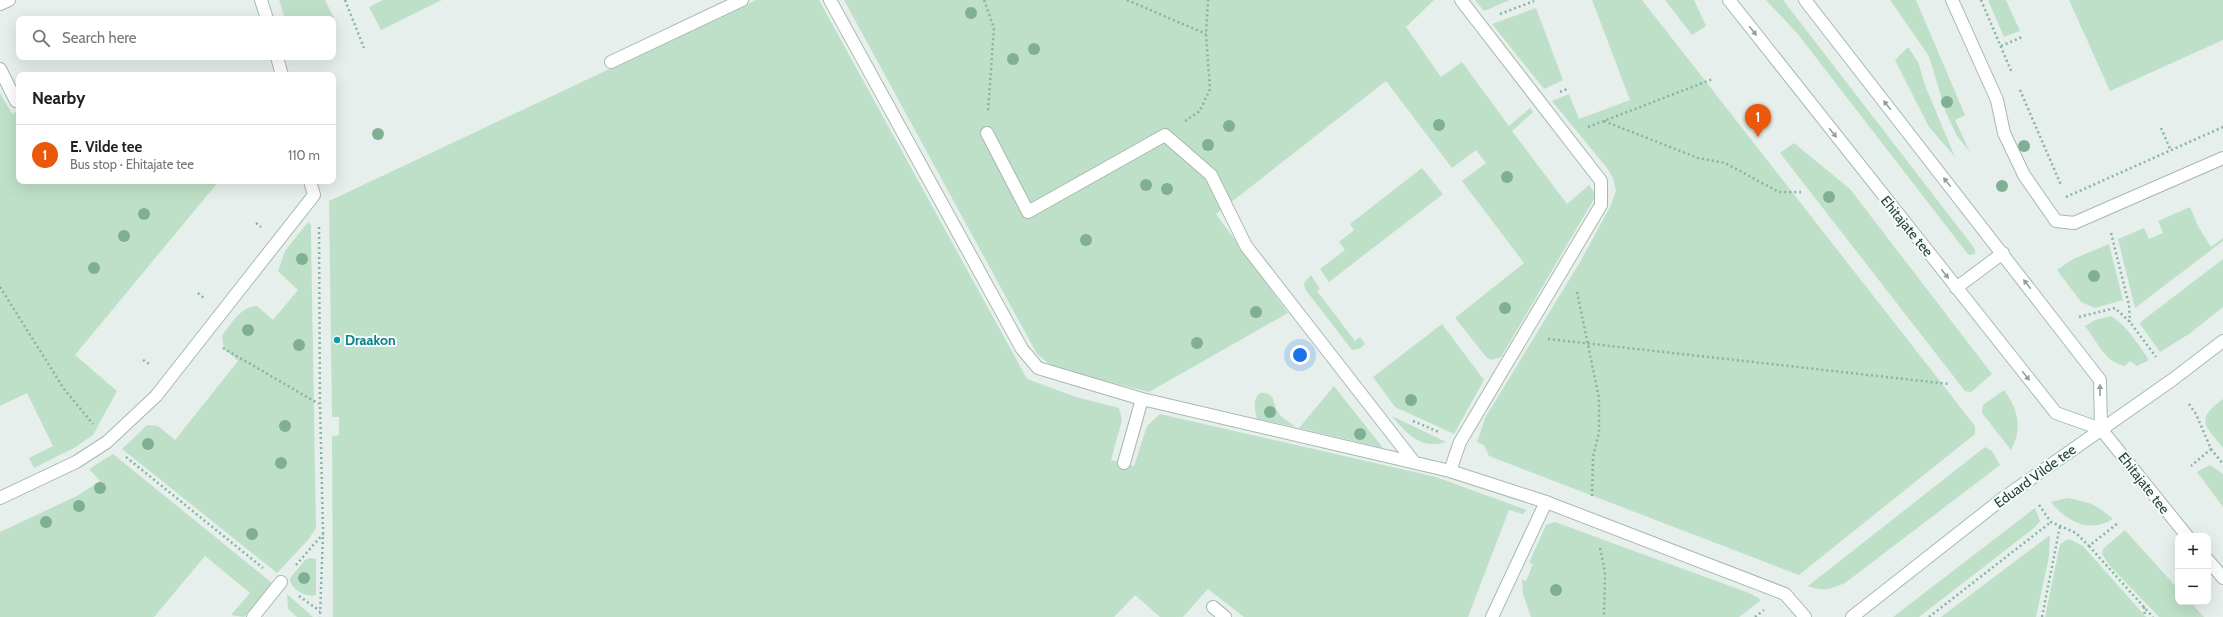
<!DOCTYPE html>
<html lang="en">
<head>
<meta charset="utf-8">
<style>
  :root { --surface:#fff; --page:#f2f2f2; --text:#222; --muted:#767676; --line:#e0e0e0; --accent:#ea580c }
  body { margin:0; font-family:Cabin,sans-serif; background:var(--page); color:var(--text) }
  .controls { position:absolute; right:12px; bottom:12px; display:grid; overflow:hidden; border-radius:8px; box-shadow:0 4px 16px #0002 }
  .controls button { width:36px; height:36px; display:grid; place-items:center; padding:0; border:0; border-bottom:1px solid var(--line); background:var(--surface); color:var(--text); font:20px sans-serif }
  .you { position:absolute; left:1300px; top:355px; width:14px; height:14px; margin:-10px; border:3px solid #fff; border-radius:50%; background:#1a73e8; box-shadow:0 0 0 6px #1a73e833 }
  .badge { display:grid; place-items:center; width:26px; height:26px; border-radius:50%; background:var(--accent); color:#fff; font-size:13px; font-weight:700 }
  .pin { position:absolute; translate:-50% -33px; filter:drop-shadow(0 1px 2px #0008) }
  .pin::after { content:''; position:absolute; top:21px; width:14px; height:12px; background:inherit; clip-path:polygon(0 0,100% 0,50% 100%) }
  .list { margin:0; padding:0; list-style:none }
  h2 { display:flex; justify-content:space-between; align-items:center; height:52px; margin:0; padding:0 16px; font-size:17px }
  h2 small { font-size:13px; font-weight:400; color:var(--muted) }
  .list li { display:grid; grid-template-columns:26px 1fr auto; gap:12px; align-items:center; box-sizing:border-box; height:60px; padding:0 16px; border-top:1px solid var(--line) }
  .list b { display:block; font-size:15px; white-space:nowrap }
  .list p { margin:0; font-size:13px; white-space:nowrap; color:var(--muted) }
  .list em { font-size:13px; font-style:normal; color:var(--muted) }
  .icon { flex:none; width:22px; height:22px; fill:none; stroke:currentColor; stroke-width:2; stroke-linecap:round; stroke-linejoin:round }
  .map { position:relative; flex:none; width:2223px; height:617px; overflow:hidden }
  .search { position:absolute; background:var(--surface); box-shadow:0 4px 16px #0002; left:16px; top:16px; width:320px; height:44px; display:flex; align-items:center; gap:10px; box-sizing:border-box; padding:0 14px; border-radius:8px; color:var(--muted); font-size:15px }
  .panel { position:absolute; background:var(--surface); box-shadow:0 4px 16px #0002; left:16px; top:72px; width:320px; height:112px; border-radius:8px }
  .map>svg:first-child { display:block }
</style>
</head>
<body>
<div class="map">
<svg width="2223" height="617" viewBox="0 0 2223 617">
  <rect width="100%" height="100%" fill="#e6efeb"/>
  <path fill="#bfe0c8" d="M279 0H325L337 24 333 26V19H285Z
    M383 0H442L381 30 369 7Z
    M756 0H819L1027 379 1076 397 1119 408 1122 420 1111 460 1134 466 1147 426 1160 414 1436 477 1527 510 1523 514 1509 510 1468 617H1244L1208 589 1183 617H1160L1135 595 1114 617H333L332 436 339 435V417H332L329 201Z
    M844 0H1434L1406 27 1441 77 1462 62 1509 126 1530 108 1533 112 1512 131 1567 204 1589 185 1594 192V199L1501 357 1492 360 1487 358 1455 318 1524 263 1462 181 1486 163 1476 150 1452 168 1386 81 1216 214 1288 313 1149 392 1054 368 1037 354Z
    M1475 0H1510L1484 11Z
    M1592 0H1642L1975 426V434L1799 575 1489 456 1484 445 1477 442 1485 418 1580 262 1610 207 1616 191 1613 178 1607 168 1552 101 1569 94 1579 119 1630 100Z
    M1665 0H1694L1706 26 1692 35Z
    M1766 0H1783L1975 249V254L1969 255 1967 253 1797 33Z
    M1890 0H1916L1965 115 1955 120 1970 152 1957 136 1946 113 1929 56Z
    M1988 0H2006L2020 31 2004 37Z
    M2069 0H2223V40L2110 91Z
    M1536 8 1563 80 1544 89 1492 24Z
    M1908 47 1918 62 1926 88 1955 157 1929 127 1895 60Z
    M0 93 12 114 19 110V181H219L75 355 117 391 93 435 74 448 34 468 29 458 53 446 27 393 0 406Z
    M1794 143 1850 189 1992 374 1971 392 1965 391 1780 153Z
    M1422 168 1443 194 1329 282 1320 269 1345 250 1339 242 1354 230 1350 224Z
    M2190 207 2198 226 2211 247 2223 238V241L2135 308 2118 239 2144 228 2149 239 2163 233 2158 221Z
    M308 222 311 225V233L316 528 308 540 277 573 122 449 147 425 158 426 175 440 238 361 224 349 222 336C231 324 240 307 257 306L273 320 298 290 278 271 285 251Z
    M2109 244 2123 300 2095 308 2081 302 2057 270 2073 259Z
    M2223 259V307L2189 334 2160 352 2140 324 2142 321Z
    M1311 275 1320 289 1317 291 1355 341 1360 337 1365 344 1359 349 1352 350 1305 289 1304 283Z
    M2111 316C2128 327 2138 344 2149 360L2137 366 2130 361 2125 366C2105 363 2097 341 2085 326L2095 320Z
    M1442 324 1484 380 1454 434 1395 407 1373 377Z
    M1334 386 1383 448 1299 428Z
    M2004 390C2018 409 2023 428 2011 450L1982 413 1983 405Z
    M1260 393C1276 392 1272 402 1278 412 1281 418 1291 423 1296 427L1257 419C1255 410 1252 400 1260 393Z
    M2223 399V448C2204 424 2195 420 2223 399Z
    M1392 416 1446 442C1421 450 1407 434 1392 416Z
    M1985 447 1992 451 2000 465 1845 583C1831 589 1823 592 1808 586Z
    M113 454 272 583 244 617 231 615 250 593 205 556 154 617H0V532L77 496 100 481 89 469Z
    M2210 465 2223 474V507L2197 472Z
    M2067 498C2089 502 2096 504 2113 519 2089 534 2066 521 2051 502Z
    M2035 508 2040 521 2034 528 1919 617H1893Z
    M1555 522 1749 593 1759 598 1760 601 1739 617H1531L1523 594 1522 580 1526 581 1533 564 1529 563 1546 525Z
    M2125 530 2178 589V602H2190L2204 617H2159L2110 566 2102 554 2103 549Z
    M2050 535 2049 557 2036 617H1941Z
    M2069 539 2083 546 2146 617H2045L2060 544Z
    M310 558 316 559V595C306 598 290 589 290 578L305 560Z
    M287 594 313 617H297L288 609Z"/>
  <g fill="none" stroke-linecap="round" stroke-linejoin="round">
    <defs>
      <path id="lane" d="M611 62 742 0
        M0 69 16 101
        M1124 463 1142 399
        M1213 607 1225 617
        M1492 617 1546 502"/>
      <path id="street" d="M261 0 267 19
        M830 0 1022 349 1038 368 1142 399 1450 471 1546 502 1785 594 1805 617
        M1952 0 1997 100 2004 133 2024 175 2056 221 2074 223 2223 158
        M0 4 9 0
        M277 57 282 75
        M987 133 1028 212 1165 135 1211 175 1246 246 1414 462
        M1450 471 1460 442 1601 205V181L1461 0
        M0 498 76 462 107 442 156 396 314 195 310 181
        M253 617 281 582"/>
      <path id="secondary" d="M1729 0 2056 413 2101 429 2187 536
        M1805 0 2100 380 2101 429
        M1956 288 2003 253
        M2208 560 2223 578
        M1852 617 2002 499 2172 380 2223 341"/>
    </defs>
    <use href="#lane" stroke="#a8b8b2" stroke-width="14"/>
    <use href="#street" stroke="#a8b8b2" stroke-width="14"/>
    <use href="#secondary" stroke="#a4bbb3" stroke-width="14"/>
    <path stroke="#86b3a5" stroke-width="2.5" stroke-dasharray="2 3" stroke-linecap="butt" d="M345 0 364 48
      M984 0 994 28 988 111
      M1127 0 1206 34
      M1981 0 2012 73
      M1500 14 1534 1
      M2001 46 2022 37
      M2020 90 2061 185
      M1560 92 1567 89
      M1185 121 1200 111 1210 89 1206 34 1208 0
      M1604 121 1698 158 1725 163 1779 192H1801
      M1588 127 1713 79
      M2161 128 2171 151
      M2066 197 2223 127
      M256 223 261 227
      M319 227 320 404 323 533 320 617
      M2111 233 2129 305 2130 322
      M0 287 64 389 93 424
      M1577 292 1599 398V433L1593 457 1592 496
      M198 293 204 298
      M2079 317 2115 308 2130 322 2156 357
      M1548 339 1949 384
      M223 348 319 404
      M143 360 151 365
      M2189 404 2196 414 2211 449 2191 466
      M1413 421 1439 432
      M2211 449 2223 464
      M126 457 263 568
      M2039 505 2051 522 2076 533 2089 546 2118 523
      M2089 546 2153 617
      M1600 548 1605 572 1604 617
      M296 565 323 534
      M299 596 320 611
      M2144 607 2145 617
      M1755 617 1764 610
      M1929 617 2051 522
      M2042 617 2060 526"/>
    <use href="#lane" stroke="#fff" stroke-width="12"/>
    <use href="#street" stroke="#fff" stroke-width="12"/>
    <use href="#secondary" stroke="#fff" stroke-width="12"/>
  </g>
  <g fill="#80af93">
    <circle cx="971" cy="13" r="6"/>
    <circle cx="1034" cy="49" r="6"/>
    <circle cx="1013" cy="59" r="6"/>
    <circle cx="1947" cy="102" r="6"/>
    <circle cx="1439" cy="125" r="6"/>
    <circle cx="1229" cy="126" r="6"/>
    <circle cx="378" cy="134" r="6"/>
    <circle cx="1208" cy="145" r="6"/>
    <circle cx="2024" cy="146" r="6"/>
    <circle cx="1507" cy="177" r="6"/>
    <circle cx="1146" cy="185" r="6"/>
    <circle cx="2002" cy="186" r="6"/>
    <circle cx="1167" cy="189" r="6"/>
    <circle cx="1829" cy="197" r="6"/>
    <circle cx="144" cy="214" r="6"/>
    <circle cx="124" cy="236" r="6"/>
    <circle cx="1086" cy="240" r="6"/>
    <circle cx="302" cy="259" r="6"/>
    <circle cx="94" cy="268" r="6"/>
    <circle cx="2094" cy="276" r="6"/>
    <circle cx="1505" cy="308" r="6"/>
    <circle cx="1256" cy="312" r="6"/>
    <circle cx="248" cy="330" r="6"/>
    <circle cx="1197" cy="343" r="6"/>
    <circle cx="299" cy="345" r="6"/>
    <circle cx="1411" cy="400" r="6"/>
    <circle cx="1270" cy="412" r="6"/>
    <circle cx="285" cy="426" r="6"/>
    <circle cx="1360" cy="434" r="6"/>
    <circle cx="148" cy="444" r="6"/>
    <circle cx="281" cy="463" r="6"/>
    <circle cx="100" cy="488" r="6"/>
    <circle cx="79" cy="506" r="6"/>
    <circle cx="46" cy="522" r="6"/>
    <circle cx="252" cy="534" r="6"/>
    <circle cx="304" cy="578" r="6"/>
    <circle cx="1556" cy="590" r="6"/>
  </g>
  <defs><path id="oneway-solid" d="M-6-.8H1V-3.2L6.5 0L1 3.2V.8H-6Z"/></defs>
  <g fill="#92a09c">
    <use href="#oneway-solid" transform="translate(1753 31) rotate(52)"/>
    <use href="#oneway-solid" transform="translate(1887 105) rotate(-128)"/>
    <use href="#oneway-solid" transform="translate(1833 133) rotate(51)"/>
    <use href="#oneway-solid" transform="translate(1947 182) rotate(-128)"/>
    <use href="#oneway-solid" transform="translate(1945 274) rotate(51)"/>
    <use href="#oneway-solid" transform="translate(2027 284) rotate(-128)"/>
    <use href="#oneway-solid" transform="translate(2026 376) rotate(52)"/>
    <use href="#oneway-solid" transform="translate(2100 390) rotate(-91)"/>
  </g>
  <circle fill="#0f9aa8" stroke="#f7fbf9" stroke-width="1.5" cx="337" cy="340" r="4"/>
  <g text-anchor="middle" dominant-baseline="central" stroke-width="4" stroke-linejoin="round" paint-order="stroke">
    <g font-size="14" fill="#24423a" stroke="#f7fbf9">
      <text transform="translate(1907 226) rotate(51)">Ehitajate tee</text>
      <text transform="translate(2035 476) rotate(-36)">Eduard Vilde tee</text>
      <text transform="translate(2144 483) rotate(52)">Ehitajate tee</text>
    </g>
    <g font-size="14" font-weight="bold" fill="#0d838f" stroke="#f7fbf9" text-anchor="start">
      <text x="345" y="340">Draakon</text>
    </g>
  </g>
</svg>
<div class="controls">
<button>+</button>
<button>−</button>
</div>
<div class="you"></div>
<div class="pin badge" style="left:1758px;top:137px">1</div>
<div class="search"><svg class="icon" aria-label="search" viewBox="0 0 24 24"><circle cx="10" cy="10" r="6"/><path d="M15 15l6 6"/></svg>Search here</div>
<section class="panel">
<h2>Nearby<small></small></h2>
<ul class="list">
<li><span class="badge">1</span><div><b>E. Vilde tee</b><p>Bus stop · Ehitajate tee</p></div><em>110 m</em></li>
</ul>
</section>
</div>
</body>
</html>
